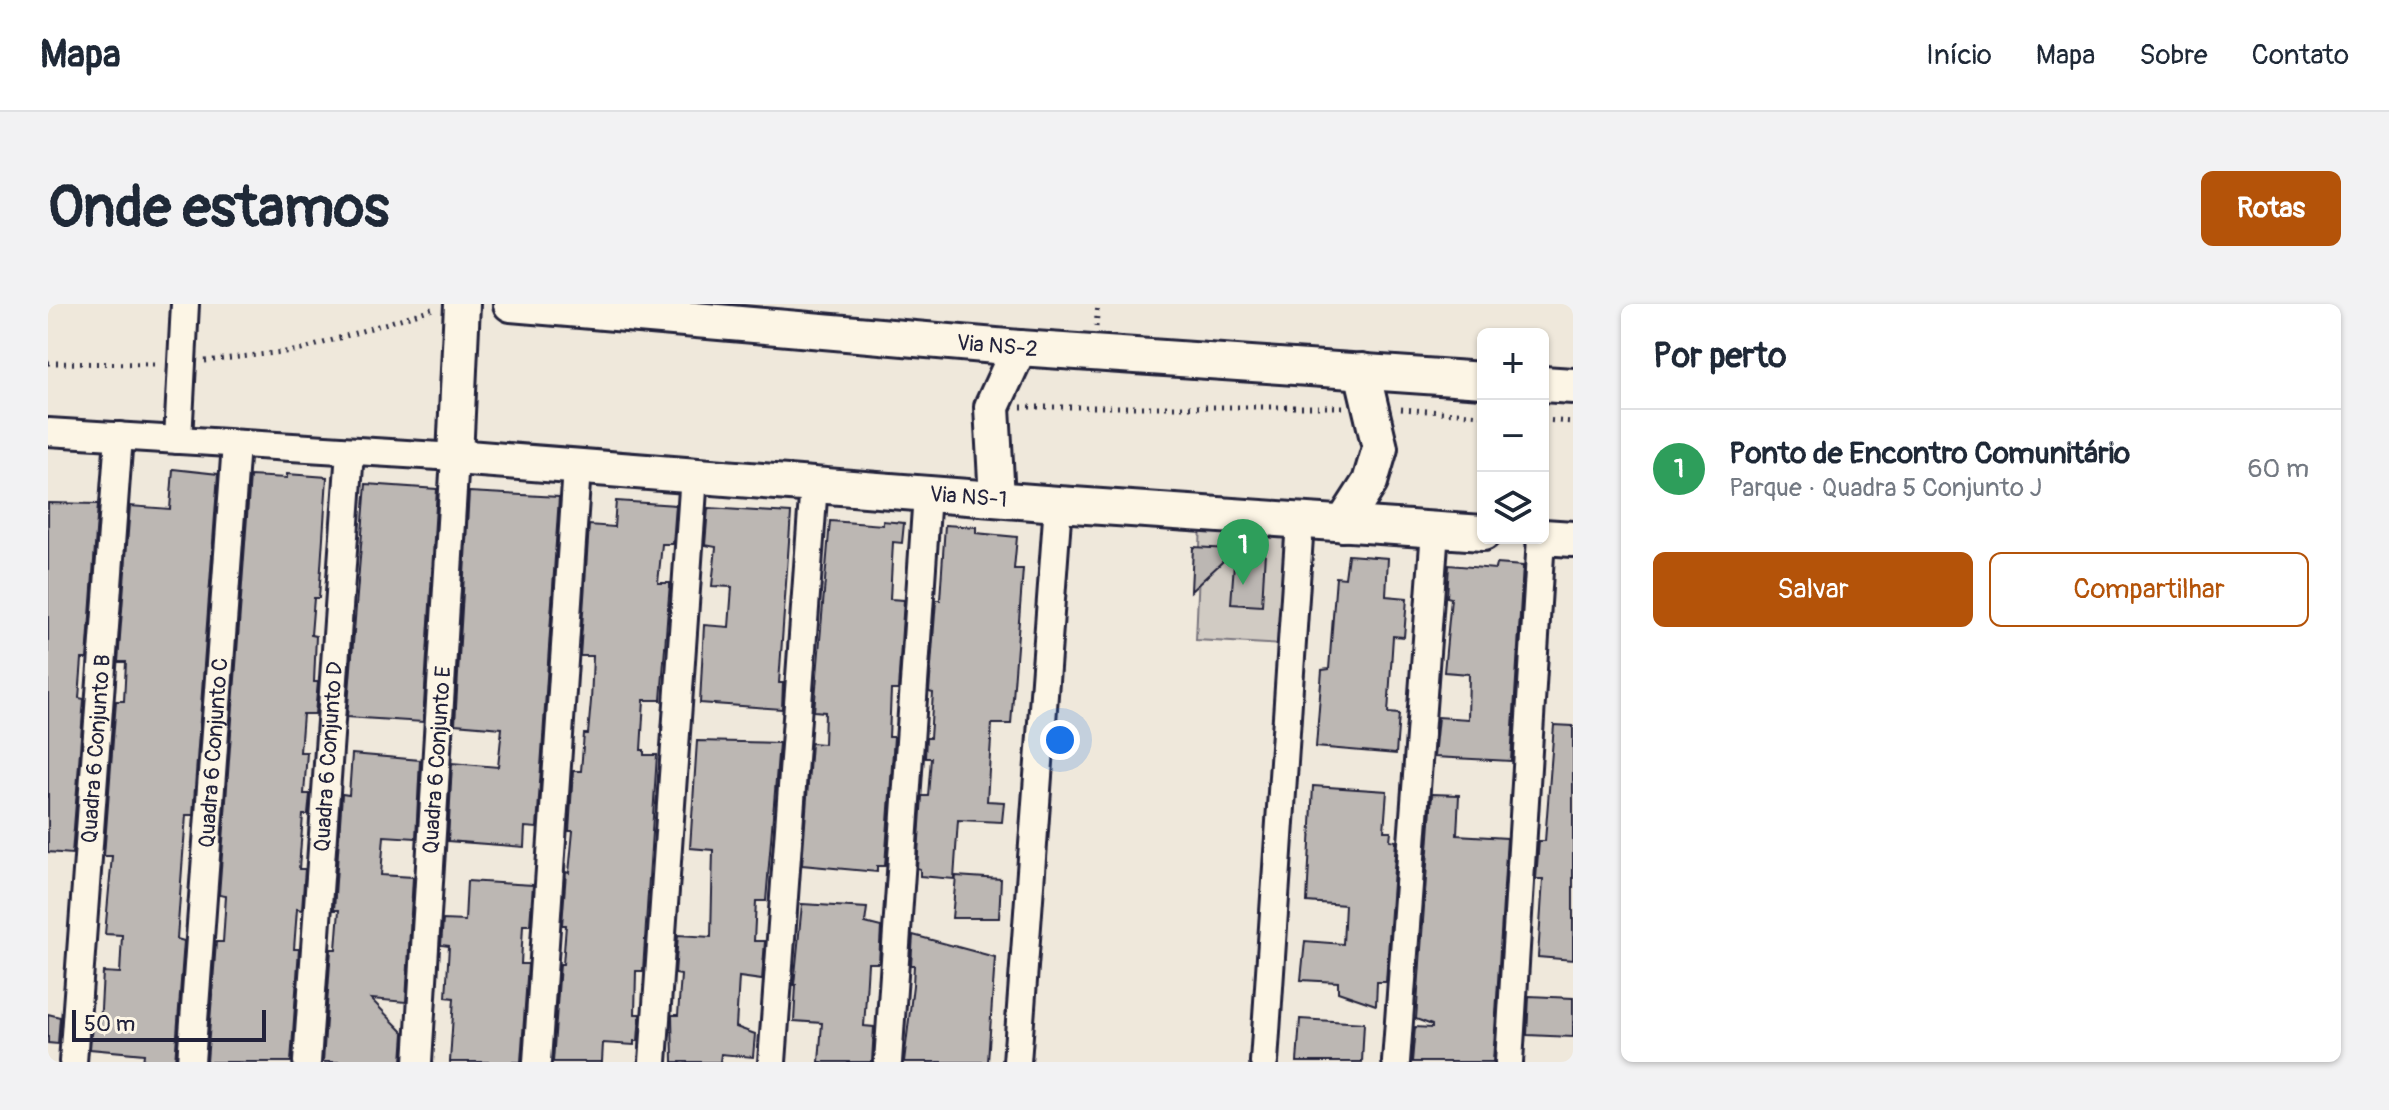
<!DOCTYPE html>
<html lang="pt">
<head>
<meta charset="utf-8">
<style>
  :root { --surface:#fff; --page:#f2f2f3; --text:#1f2937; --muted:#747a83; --line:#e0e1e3; --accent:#b45309 }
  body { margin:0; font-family:Pangolin,sans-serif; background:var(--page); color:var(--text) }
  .controls { position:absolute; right:24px; top:24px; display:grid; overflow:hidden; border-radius:12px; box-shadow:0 2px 6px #0004 }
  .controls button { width:72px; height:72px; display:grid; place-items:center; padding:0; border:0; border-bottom:2px solid var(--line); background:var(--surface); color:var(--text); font:40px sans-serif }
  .scale { position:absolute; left:24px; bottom:20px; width:194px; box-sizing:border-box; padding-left:8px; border:4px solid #22223b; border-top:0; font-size:22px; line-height:28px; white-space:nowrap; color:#22223b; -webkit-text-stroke:6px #fcf5e5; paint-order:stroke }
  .you { position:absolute; left:1012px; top:436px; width:28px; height:28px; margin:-20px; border:6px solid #fff; border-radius:50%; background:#1a73e8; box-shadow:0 0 0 12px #1a73e833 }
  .badge { display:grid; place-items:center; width:52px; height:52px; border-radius:50%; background:var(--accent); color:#fff; font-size:26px; font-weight:700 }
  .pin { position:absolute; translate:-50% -66px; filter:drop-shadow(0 2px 4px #0008) }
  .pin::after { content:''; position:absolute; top:42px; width:28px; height:24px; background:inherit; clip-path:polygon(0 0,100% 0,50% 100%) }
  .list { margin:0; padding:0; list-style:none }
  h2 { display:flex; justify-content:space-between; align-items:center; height:104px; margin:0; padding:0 32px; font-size:34px }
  h2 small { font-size:26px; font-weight:400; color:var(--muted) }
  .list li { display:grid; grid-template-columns:52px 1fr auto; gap:24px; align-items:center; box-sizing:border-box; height:120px; padding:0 32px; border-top:2px solid var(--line) }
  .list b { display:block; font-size:30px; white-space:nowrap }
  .list p { margin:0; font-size:26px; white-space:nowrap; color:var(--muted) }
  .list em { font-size:26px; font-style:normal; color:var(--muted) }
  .actions { display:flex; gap:16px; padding:24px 32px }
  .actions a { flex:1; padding:18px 0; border:2px solid var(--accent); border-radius:12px; text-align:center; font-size:28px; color:var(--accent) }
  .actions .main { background:var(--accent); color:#fff }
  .icon { flex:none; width:44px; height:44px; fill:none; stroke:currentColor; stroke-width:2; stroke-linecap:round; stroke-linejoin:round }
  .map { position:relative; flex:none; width:1525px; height:758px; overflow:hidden; border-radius:12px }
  header { display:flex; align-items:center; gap:48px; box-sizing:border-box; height:112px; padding:0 40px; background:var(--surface); border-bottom:2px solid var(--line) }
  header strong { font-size:38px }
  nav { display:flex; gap:44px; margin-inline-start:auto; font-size:28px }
  .intro { display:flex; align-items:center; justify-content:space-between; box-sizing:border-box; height:192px; padding:0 48px }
  h1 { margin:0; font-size:56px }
  .button { padding:20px 36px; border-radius:12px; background:var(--accent); color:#fff; font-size:28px; font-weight:700 }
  main { display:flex; gap:48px; padding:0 48px }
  aside { flex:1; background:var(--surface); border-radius:12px; box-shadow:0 2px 6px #0004 }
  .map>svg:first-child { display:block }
</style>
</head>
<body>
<header>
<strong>Mapa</strong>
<nav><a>Início</a><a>Mapa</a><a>Sobre</a><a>Contato</a></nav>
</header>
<div class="intro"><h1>Onde estamos</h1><a class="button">Rotas</a></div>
<main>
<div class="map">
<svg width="1525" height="758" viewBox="0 0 1525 758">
  <rect width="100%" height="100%" fill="#efe8db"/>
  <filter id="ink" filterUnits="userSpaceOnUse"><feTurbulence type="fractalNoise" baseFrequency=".0125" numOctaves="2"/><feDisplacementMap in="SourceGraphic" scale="16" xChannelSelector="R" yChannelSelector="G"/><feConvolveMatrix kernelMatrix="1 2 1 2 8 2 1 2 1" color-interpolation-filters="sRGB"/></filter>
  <g filter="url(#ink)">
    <path fill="#d1cbc3" stroke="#7a767f" stroke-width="2" d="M1153 220 1240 227 1237 341 1148 336Z"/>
    <path fill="#bcb7b3" stroke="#22223b" stroke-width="2" d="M125 165 170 170 145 511H138L133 578 129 635 136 637 127 758H95L96 750 42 745 44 721 52 723 55 668 72 669 74 631 57 630 64 552H56L68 397H76L78 358H70L82 202 122 205Z
      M239 170 279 173 271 294H266L263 331 268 332 266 378H270L267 410H255L252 448H259L256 490H262L260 511H255L251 565H257L254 606 249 605 246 645H251L243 758H159L168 638H175L178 592 171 591 202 172 239 174Z
      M318 180 389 185 375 418 299 413Z
      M421 188 511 193 489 524 477 523 476 543 400 537 404 459 450 463 454 424 407 420Z
      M568 197 628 201 625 240H614L610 279H622L613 396H596L593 446H596V451H609L595 667H588L587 710H592L590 737H586V741L555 739 554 758H505L512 660H515L518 621H514L518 568 521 569 525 527H521L525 467H533L536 430H540L543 397 545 352H532L541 221 566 223Z
      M0 199 50 200 39 355H34L31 394 36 395 24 550 0 548Z
      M660 204 743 209 731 379H735L734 405 652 399 656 321 681 323 684 283 664 282 668 243 657 241Z
      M782 217 835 221V217L856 219 854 239 845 238 842 295 856 296 850 386H843L841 433H846L837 562H829V568L754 561 763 439 776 440 777 408 766 407Z
      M897 221 928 223V229L969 233 966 265H975L963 420H944L939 497 956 498 954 518 910 516 906 575 872 572V565L869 564 874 492H880L883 454H877L878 434H882L885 389 881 388 888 296H892Z
      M1145 243 1217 247 1214 302 1183 300 1187 246 1143 287Z
      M1300 251 1340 254 1338 292 1359 294 1356 333 1345 332 1340 409 1351 410 1348 450 1268 443 1274 366 1281 365 1288 273 1297 274Z
      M1448 260 1475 262 1463 457 1386 453 1390 413 1420 415 1421 370 1396 368 1403 294 1399 293 1401 261 1447 265Z
      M1506 421 1525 422V656L1490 653 1495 575H1488L1491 537H1497Z
      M649 437 731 439 718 597H708L706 637H717L714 676 691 673 688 723 707 730 705 753 673 750 672 758H625L624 711H630L633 671 627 670 630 631 663 633 665 546 642 544Z
      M304 450 372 456 368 534 336 532 333 571 365 573 358 698 323 695 356 729 354 758H275L283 645H288L291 606H286L294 490 301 491Z
      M1265 482 1339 487 1336 527H1343L1342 536 1348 537 1338 678H1329L1328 701 1290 688V678L1253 676 1257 637 1295 640 1297 601 1259 598Z
      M1384 490 1411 491 1409 531 1459 534 1445 758H1364L1367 723 1384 724V721L1368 715Z
      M908 572 953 575 951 614H904Z
      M419 577 485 581 482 621H475L473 660H480L473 758H402L406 694 398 693 401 642 393 641 395 616 417 617Z
      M754 600 819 604 817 619 833 623 831 659H820L817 708 816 722 826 723 824 758H771L774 719 746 717 748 681H746Z
      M865 631 947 653 940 758H856L865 681 866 661H863Z
      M1481 692 1525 694V733L1479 731Z
      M0 710 12 713 10 740 0 739Z
      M1252 715 1316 719 1314 758H1249Z"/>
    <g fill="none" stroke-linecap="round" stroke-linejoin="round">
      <defs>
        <g id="minor">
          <path d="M0 128 407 153 370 758"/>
          <path d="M130 136 137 0"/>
          <path id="s1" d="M25 758 71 132"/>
          <path id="s2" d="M143 758 188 140"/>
          <path id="s3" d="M259 758 302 147"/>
          <path d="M489 758 529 164"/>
          <path d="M605 758 646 171"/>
          <path d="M724 758 766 180"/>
          <path d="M840 758 879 190"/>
          <path d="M969 758 1010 200"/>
          <path d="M1216 758 1252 218"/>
          <path d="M1348 758 1387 226"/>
          <path d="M1461 758 1493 234"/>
        </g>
        <g id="major">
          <path id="s4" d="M414 0 407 153 1010 200 1435 229"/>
          <path id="s5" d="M463 0 971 44 1435 76"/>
          <path d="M1495 80 1525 82"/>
          <path d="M949 195 944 103 971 44"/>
          <path d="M1295 220 1322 178 1332 144 1314 67"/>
          <path d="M1495 233 1525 235"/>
        </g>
      </defs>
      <use href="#minor" stroke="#22223b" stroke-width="32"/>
      <use href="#major" stroke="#22223b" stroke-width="40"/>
      <path stroke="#22223b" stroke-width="5" stroke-dasharray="2 6" stroke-linecap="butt" d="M1048 23 1050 0
        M157 57 253 46 384 5
        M0 59 111 60
        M973 103H1295
        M1353 105 1435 111
        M1495 116 1525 118"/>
      <use href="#minor" stroke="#fcf5e5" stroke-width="26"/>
      <use href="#major" stroke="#fcf5e5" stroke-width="34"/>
    </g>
  </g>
  <g text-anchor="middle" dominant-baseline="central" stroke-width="6" stroke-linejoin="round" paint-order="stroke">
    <g font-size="22" fill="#22223b" stroke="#fcf5e5">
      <text stroke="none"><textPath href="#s5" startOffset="488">Via NS-2</textPath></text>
      <text stroke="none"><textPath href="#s4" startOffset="668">Via NS-1</textPath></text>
      <text stroke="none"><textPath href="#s1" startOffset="314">Quadra 6 Conjunto B</textPath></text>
      <text stroke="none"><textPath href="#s2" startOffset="310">Quadra 6 Conjunto C</textPath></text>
      <text stroke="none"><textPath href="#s3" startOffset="306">Quadra 6 Conjunto D</textPath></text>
      <text transform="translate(389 456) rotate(-86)">Quadra 6 Conjunto E</text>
    </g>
  </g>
</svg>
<div class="controls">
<button>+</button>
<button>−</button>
<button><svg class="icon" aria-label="layers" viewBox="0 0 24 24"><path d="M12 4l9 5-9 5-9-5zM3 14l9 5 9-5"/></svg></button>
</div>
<div class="scale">50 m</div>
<div class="you"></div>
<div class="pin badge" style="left:1195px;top:281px;background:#2e9e5b">1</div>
</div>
<aside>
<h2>Por perto<small></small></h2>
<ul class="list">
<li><span class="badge" style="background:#2e9e5b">1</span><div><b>Ponto de Encontro Comunitário</b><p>Parque · Quadra 5 Conjunto J</p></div><em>60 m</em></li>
</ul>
<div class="actions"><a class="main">Salvar</a><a>Compartilhar</a></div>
</aside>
</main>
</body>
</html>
